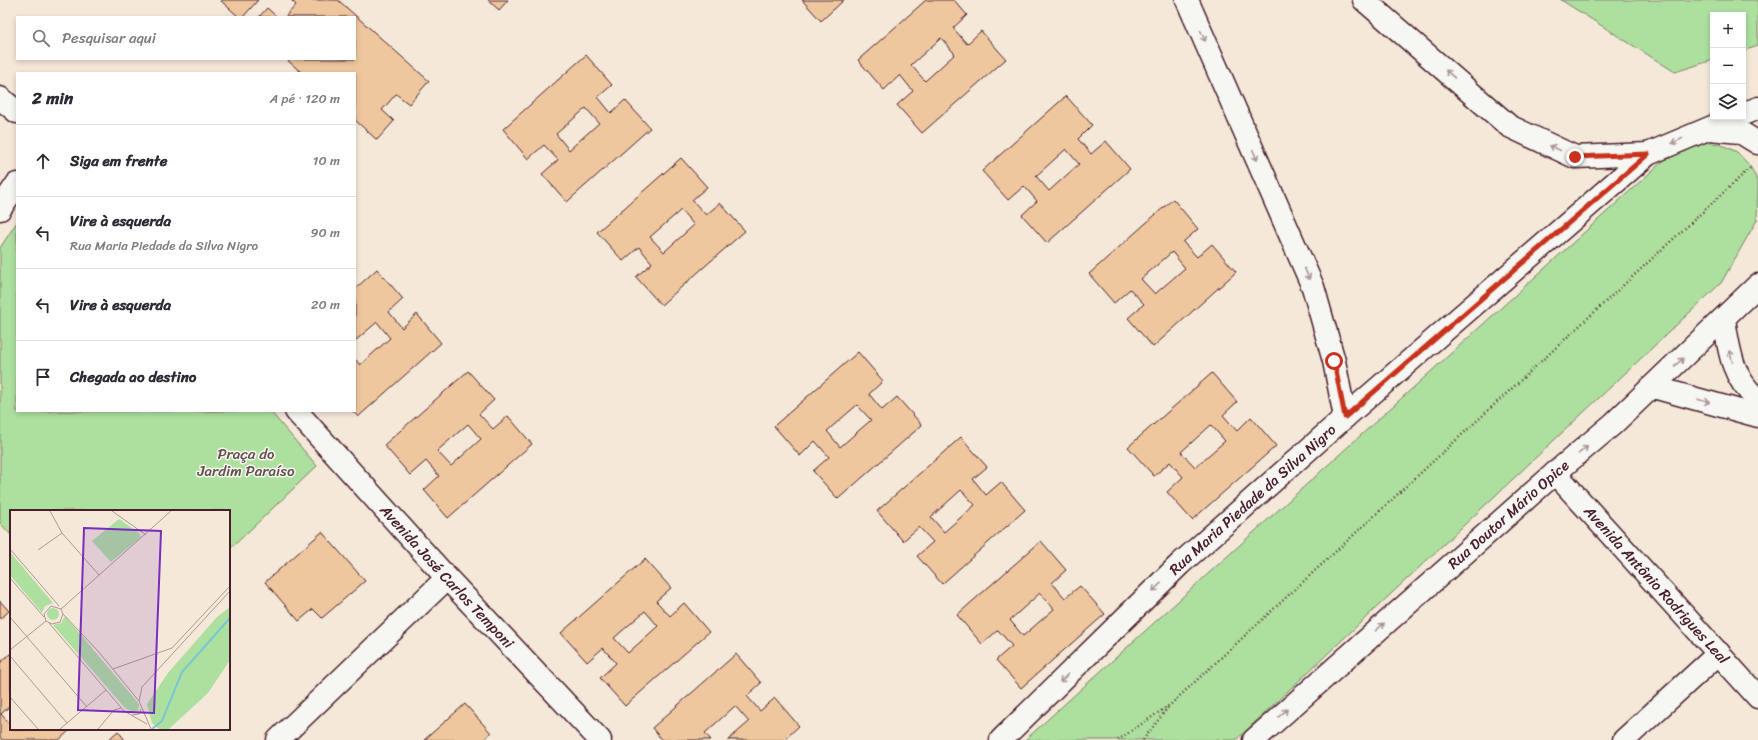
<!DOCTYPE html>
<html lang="pt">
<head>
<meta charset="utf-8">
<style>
  :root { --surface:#fff; --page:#f7f7f7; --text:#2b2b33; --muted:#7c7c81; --line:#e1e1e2 }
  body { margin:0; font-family:Sriracha,sans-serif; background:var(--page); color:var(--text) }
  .controls { position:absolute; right:12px; top:12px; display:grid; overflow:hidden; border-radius:0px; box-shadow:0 2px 6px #0003 }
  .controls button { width:36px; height:36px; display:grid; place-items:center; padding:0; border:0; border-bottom:1px solid var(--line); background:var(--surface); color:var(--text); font:20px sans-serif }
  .stop { position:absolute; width:12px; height:12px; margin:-9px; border:3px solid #c8321e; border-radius:50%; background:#fff }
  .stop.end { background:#c8321e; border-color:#fff; box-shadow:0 1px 4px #0008 }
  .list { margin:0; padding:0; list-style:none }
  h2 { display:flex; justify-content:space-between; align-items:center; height:52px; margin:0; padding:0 16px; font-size:17px }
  h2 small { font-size:13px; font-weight:400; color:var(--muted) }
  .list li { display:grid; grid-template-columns:26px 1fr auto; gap:12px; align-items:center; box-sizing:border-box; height:72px; padding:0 16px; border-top:1px solid var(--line) }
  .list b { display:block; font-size:15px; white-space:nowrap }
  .list p { margin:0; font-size:13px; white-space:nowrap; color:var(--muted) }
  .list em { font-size:13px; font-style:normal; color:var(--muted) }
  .icon { flex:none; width:22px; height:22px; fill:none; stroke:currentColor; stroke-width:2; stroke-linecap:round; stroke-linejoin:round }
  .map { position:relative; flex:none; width:1758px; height:740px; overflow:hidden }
  .search { position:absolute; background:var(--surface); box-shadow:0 2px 6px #0003; left:16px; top:16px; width:340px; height:44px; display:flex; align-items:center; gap:10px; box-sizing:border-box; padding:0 14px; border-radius:0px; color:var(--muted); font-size:15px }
  .panel { position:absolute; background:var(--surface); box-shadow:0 2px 6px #0003; left:16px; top:72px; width:340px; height:340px; border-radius:0px }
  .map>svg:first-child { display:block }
</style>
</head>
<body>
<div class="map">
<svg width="1758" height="740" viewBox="0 0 1758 740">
  <rect width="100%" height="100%" fill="#f4e8d9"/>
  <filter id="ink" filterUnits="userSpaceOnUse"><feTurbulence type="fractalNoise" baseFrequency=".025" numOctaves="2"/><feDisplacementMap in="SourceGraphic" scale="8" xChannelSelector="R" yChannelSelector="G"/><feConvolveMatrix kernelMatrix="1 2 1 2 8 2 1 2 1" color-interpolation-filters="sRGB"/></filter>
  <g filter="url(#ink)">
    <path fill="#addf9f" stroke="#7c7f65" d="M1561 0H1758V46L1743 51V15H1713V60L1675 72Z
      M1702 142 1720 144 1737 152 1750 166 1758 182 1757 220 1721 283 1236 740H1025L1675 150Z
      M17 222V411H270L317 466 229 550V511H11V535L0 523V248Z"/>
    <path fill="#eec79e" stroke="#4a1f2b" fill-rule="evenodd" d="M220 0H258L243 17H239Z
      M291 0H338L429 81 409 104 396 94 382 110 394 121 377 140 355 120V73H302L286 59H355V17H285L296 5Z
      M488 0H508L499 10Z
      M802 0H844L821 21Z
      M926 0H954L967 15 953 28 967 44 981 31 1006 59 922 133 897 105 913 91 900 75 884 90 858 60ZM941 38 955 54 925 81 911 65Z
      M267 8 277 17H259Z
      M586 55 612 85 598 97 611 113 625 100 650 128 567 202 542 174 558 160 544 145 528 159 503 129ZM586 108 599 123 569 150 556 134Z
      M1066 96 1092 125 1078 139 1091 154 1106 141 1130 169 1047 243 1022 215 1037 201 1024 186 1008 200 982 171ZM1066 149 1079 164 1049 191 1036 176Z
      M681 158 707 187 692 200 706 215 720 203 745 231 661 305 636 277 652 263 639 247 623 261 597 232ZM681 210 694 225 664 252 650 237Z
      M1173 199 1198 229 1183 242 1197 257 1212 244 1236 272 1153 347 1128 318 1144 304 1130 289 1114 303 1089 274ZM1172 252 1185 268 1155 294 1141 279Z
      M377 269 403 299 389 312 402 328 417 314 441 343 358 417 353 411H355V359L360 365 390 338 377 322 355 341V289Z
      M858 352 883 381 869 394 882 410 897 397 922 425 838 499 813 471 829 457 815 441 800 456 774 426ZM857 405 871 420 840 447 827 431Z
      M468 371 494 400 479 414 493 429 508 416 532 444 448 518 424 490 439 476 426 461 410 475 384 445ZM468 424 481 439 451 466 437 451Z
      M1212 373 1237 402 1223 415 1237 431 1251 417 1276 446 1192 520 1167 492 1183 477 1170 462 1154 476 1128 447ZM1211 425 1225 441 1195 467 1181 452Z
      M961 437 987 467 973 479 986 495 1001 482 1025 510 942 584 917 556 933 542 919 527 903 541 877 511ZM961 490 975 505 944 532 931 517Z
      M322 532 365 581 322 618 313 609 299 621 265 582Z
      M1041 541 1066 570 1052 583 1065 598 1080 586 1105 614 1021 688 996 660 1012 646 998 630 982 644 957 615ZM1040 593 1054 609 1023 636 1010 620Z
      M645 559 671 588 656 601 670 616 684 603 709 632 625 706 600 678 616 663 603 648 587 662 561 633ZM645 611 658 626 628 653 614 638Z
      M0 601 9 611 0 619Z
      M11 653V705L1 714 11 726V729L14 730 71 729 59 740H2L0 737V663Z
      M736 654 761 683 747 696 760 711 775 698 799 726 784 740H728L749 722 735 706 705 733 711 740H662L652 728Z
      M465 704 491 733 483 740H424Z
      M118 731 125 740H108Z"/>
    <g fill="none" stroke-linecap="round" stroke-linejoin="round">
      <defs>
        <g id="minor">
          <path d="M0 98 17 112"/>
          <path d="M0 209 17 184"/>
          <path d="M1724 319C1729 351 1732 378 1758 400"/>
          <path d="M1653 387 1758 416"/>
          <path id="s1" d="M296 411 447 578 600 740"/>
          <path id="s2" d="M1555 473 1758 697"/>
          <path d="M278 740 447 578"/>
          <path d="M1624 740 1719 653"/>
        </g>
        <g id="tertiary">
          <path d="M1187 0 1313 287 1334 361 1345 417"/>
          <path d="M1364 0 1509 126 1575 157 1648 154"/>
          <path d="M1743 114 1758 108"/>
          <path d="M1710 129 1740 132 1758 143"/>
          <path id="s3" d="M1001 740 1180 564 1345 417 1648 154 1736 117"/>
          <path id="s4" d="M1254 740 1555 473 1613 424 1758 285"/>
        </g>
      </defs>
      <use href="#minor" stroke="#4a1f2b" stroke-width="25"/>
      <use href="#tertiary" stroke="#4a1f2b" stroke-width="25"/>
      <path stroke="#4a1f2b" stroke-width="2.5" stroke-dasharray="1 3" stroke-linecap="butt" d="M1118 740 1171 704 1750 168
        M1143 740 1169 706"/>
      <use href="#minor" stroke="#f6f6f2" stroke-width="22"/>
      <use href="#tertiary" stroke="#f6f6f2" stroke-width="22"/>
    </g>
    <defs><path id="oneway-shaft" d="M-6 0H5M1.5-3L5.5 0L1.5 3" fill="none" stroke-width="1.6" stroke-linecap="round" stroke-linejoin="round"/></defs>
    <g stroke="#a99598">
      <use href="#oneway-shaft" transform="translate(1203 36) rotate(66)"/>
      <use href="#oneway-shaft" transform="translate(1450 74) rotate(-139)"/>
      <use href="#oneway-shaft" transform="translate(1677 141) rotate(156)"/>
      <use href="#oneway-shaft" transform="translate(1555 148) rotate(-155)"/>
      <use href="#oneway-shaft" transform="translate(1255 155) rotate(67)"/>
      <use href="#oneway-shaft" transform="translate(1307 274) rotate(67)"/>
      <use href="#oneway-shaft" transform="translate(1731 356) rotate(-103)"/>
      <use href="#oneway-shaft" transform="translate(1679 362) rotate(-44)"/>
      <use href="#oneway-shaft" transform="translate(1704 401) rotate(15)"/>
      <use href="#oneway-shaft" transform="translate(1583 450) rotate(-40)"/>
      <use href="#oneway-shaft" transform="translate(1157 587) rotate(136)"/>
      <use href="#oneway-shaft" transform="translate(1380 627) rotate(-41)"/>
      <use href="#oneway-shaft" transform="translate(1064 678) rotate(136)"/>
      <use href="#oneway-shaft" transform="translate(1283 713) rotate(-42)"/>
    </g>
  </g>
  <g fill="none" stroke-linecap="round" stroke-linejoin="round" filter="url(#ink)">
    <path stroke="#c8321e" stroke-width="5" d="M1334 361 1345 417 1648 154 1575 157"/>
  </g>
  <g text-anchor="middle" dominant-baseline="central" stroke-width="3" stroke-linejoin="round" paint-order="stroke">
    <g font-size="15" fill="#634f48" stroke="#f6f6f2">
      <text x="246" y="454">Praça do<tspan x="246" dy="17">Jardim Paraíso</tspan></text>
    </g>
    <g font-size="15" fill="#4a1f2b" stroke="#f6f6f2">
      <text stroke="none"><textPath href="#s3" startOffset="348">Rua Maria Piedade da Silva Nigro</textPath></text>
      <text stroke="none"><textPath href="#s4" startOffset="340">Rua Doutor Mário Opice</textPath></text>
      <text stroke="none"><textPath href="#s1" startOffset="224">Avenida José Carlos Temponi</textPath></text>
      <text stroke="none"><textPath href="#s2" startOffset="151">Avenida Antônio Rodrigues Leal</textPath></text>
    </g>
  </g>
  <g transform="translate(10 510)">
    <rect width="220" height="220" fill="#f4e8d9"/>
    <path d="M109 9 129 23 131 27 101 52 82 31ZM0 42 43 93 35 96 32 103 0 65ZM220 97V150L198 183 159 219H149L142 213 137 194 158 163 206 108ZM37 104a6 6 0 1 1 12 0a6 6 0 1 1-12 0ZM55 106 129 194 128 201 123 202 115 198 43 115 51 113Z" fill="#addf9f"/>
    <path fill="none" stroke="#78c8d4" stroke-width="2" d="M142 219 152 211 172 162 220 108"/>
    <path fill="none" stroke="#b09893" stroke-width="1" d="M40 1 52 23 89 65M102 1 136 25M0 39 49 96M28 40 52 23M0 68 34 107M51 99 161 1M53 104 50 112 42 114 36 111 34 104 41 96 51 99 53 104 88 141 129 191 141 219M0 107 77 197M39 113 114 201 137 214M0 140 36 111M0 146 57 213M103 159 162 138 220 76M0 187 28 219M129 191 132 177 220 81M122 205 129 204 131 199M50 219 96 180M88 219 104 200 111 198"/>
    <path fill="#7b2cbf" fill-opacity="0.15" stroke="#7b2cbf" stroke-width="2" d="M74 18 151 21 144 203 68 200Z"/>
    <rect width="220" height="220" fill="none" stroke="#4a1f2b" stroke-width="2"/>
  </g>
</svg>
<div class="controls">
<button>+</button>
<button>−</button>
<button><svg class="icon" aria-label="layers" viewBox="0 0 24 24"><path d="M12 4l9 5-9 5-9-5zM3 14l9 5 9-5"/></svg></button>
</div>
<div class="stop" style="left:1334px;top:361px"></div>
<div class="stop end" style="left:1575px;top:157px"></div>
<div class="search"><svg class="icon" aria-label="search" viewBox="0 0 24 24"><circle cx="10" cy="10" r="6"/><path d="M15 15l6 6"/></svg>Pesquisar aqui</div>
<section class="panel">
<h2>2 min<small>A pé · 120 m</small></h2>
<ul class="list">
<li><svg class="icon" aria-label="ahead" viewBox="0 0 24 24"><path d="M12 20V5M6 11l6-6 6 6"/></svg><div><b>Siga em frente</b></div><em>10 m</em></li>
<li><svg class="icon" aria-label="left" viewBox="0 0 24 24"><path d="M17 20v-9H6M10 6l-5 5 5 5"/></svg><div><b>Vire à esquerda</b><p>Rua Maria Piedade da Silva Nigro</p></div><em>90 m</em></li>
<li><svg class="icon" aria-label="left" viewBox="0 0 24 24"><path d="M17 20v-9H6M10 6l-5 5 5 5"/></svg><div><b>Vire à esquerda</b></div><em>20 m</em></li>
<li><svg class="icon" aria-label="arrive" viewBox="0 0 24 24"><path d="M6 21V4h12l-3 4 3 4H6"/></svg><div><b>Chegada ao destino</b></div></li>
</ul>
</section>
</div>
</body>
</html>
